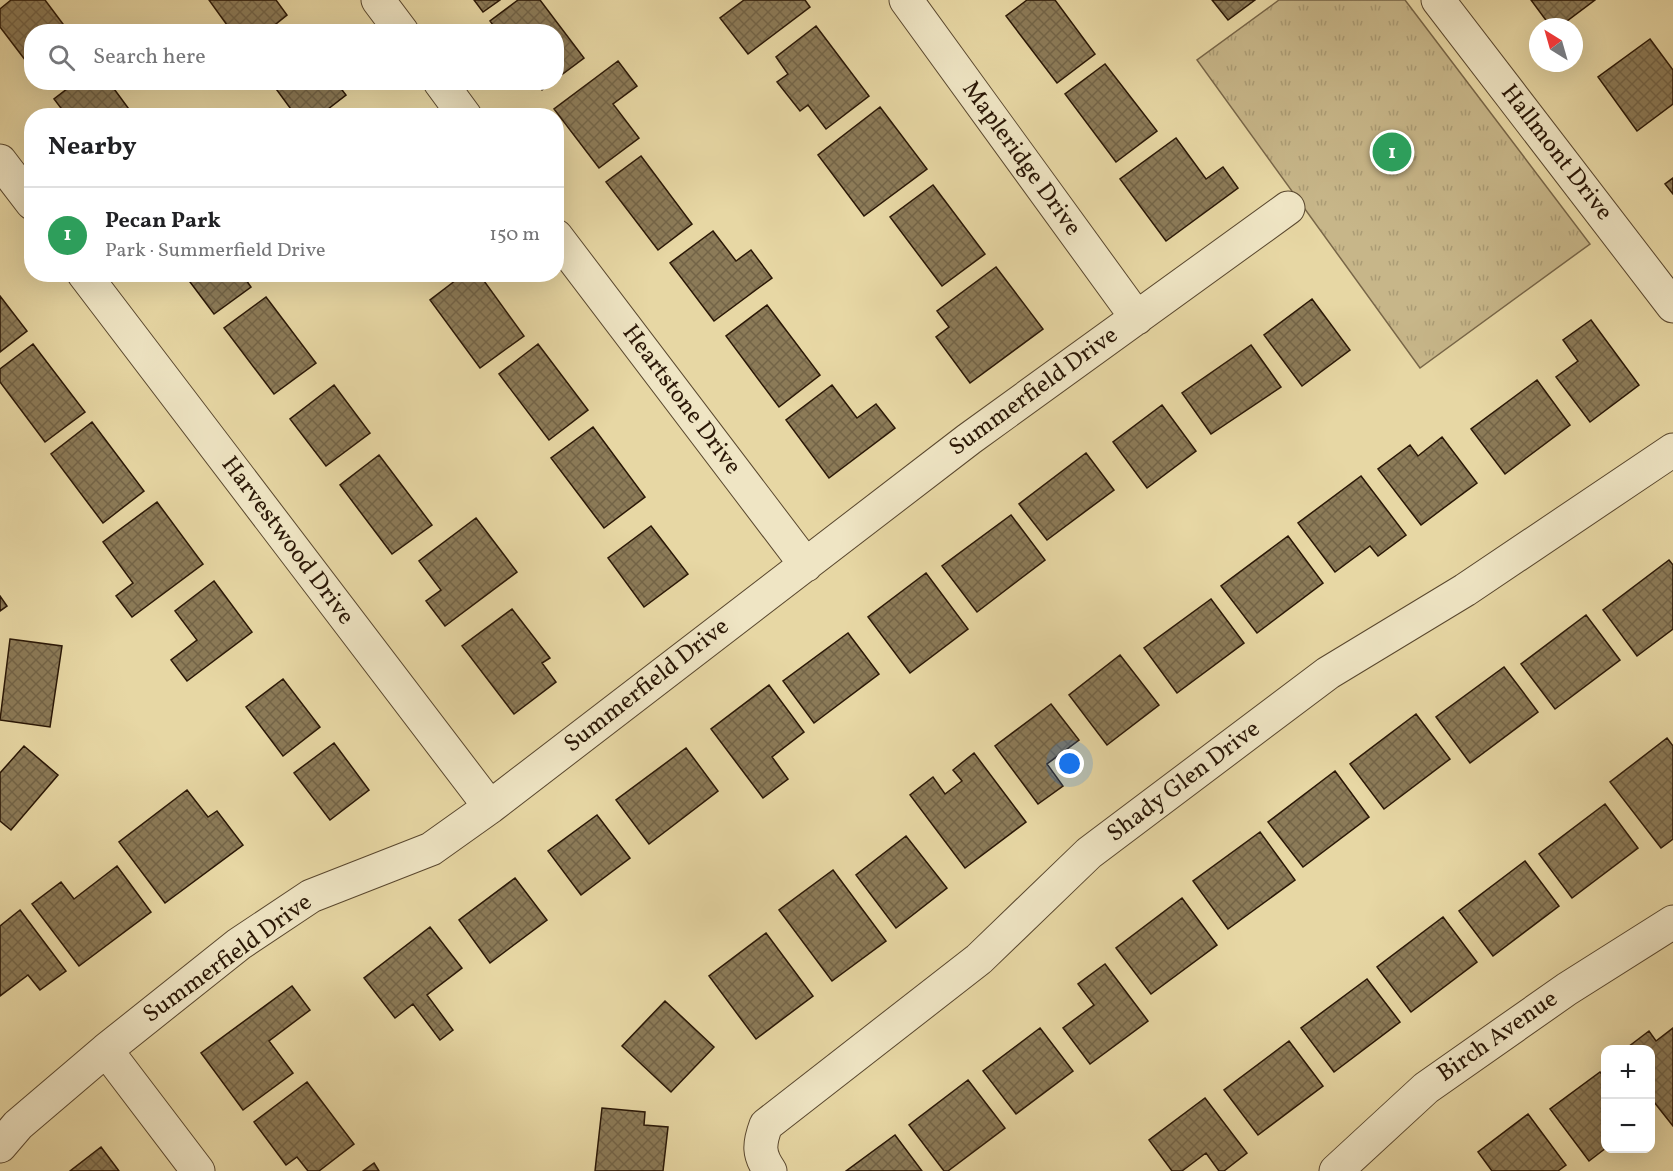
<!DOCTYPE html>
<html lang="en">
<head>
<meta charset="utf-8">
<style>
  :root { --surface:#fff; --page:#f6f6f6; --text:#202124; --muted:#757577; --line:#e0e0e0; --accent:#0b8043 }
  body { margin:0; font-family:Vollkorn,serif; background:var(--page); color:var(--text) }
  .controls { position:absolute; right:18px; bottom:18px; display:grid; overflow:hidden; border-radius:12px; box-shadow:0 6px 24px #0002 }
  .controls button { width:54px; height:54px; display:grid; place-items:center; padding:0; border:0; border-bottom:2px solid var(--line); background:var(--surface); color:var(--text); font:30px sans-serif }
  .compass { position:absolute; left:1529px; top:18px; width:54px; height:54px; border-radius:50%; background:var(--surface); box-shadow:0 6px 24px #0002; rotate:323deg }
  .you { position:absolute; left:1070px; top:764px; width:21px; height:21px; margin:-15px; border:4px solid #fff; border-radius:50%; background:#1a73e8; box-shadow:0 0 0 9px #1a73e833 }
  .badge { display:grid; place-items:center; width:39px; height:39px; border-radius:50%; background:var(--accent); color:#fff; font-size:20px; font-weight:700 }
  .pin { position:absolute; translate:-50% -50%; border:3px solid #fff; box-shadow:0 2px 6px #0006 }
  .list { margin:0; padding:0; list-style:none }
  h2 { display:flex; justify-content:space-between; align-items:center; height:78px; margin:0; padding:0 24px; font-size:26px }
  h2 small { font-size:20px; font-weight:400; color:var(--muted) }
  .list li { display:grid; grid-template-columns:39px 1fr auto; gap:18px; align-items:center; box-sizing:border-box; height:96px; padding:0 24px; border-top:2px solid var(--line) }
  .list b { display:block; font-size:22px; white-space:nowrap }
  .list p { margin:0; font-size:20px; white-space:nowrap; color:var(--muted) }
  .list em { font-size:20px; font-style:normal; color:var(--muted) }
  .icon { flex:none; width:33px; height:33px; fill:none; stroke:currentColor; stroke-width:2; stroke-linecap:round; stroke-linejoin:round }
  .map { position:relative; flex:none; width:1673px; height:1171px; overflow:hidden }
  .search { position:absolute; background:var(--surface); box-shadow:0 6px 24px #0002; left:24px; top:24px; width:540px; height:66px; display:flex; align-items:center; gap:15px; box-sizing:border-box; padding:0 21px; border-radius:24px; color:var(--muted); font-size:22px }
  .panel { position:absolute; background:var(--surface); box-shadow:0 6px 24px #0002; left:24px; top:108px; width:540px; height:174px; border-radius:24px }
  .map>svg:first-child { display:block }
</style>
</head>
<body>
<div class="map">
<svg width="1673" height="1171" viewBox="0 0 1673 1171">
  <defs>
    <pattern id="park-tufts" width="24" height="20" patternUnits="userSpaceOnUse" patternTransform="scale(1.5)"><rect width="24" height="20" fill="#c7b689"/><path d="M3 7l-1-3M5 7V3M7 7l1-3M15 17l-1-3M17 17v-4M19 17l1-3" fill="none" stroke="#ab9c75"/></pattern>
    <pattern id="building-cross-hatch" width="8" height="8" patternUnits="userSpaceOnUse" patternTransform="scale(1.5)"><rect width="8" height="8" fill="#8c7b58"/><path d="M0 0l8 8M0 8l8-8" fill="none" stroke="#736447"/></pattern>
  </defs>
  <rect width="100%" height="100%" fill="#e7d7a4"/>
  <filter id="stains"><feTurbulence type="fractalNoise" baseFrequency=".00333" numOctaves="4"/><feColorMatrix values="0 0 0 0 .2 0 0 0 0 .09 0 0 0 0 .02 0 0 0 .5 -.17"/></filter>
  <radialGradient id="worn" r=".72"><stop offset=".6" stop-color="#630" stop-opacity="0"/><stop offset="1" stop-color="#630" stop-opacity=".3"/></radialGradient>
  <path fill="url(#park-tufts)" stroke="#786648" stroke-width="1.5" d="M1279 0H1405L1590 244 1420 368 1197 60Z"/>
  <path fill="url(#building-cross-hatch)" stroke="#2a1706" stroke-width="1.5" d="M11 0H45L69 32H32V69L0 27V9Z
    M209 0H276L287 15 266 32H232Z
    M474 0H500L483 12Z
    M518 0H540L584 58 556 79V32H498L490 21Z
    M744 0H805L810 7 748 54 720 18Z
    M1027 0H1055L1095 54 1057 83 1006 16Z
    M1212 0H1255L1228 20Z
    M1531 0H1595L1559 27H1551Z
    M816 26 869 96 826 129 808 105 800 111 777 82 788 74 776 57Z
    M1650 39 1673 70V104L1637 131 1598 77Z
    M618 61 637 86 613 104 639 138 599 168 554 109Z
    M1105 64 1157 131 1116 162 1065 94Z
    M76 82H109L134 116H67L54 99Z
    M271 82H336L346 95 319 116H296Z
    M536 82H552L542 90Z
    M880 107 927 169 864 216 818 155Z
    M1176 138 1206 179 1223 167 1238 188 1166 241 1120 179Z
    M641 156 692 224 658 250 606 182Z
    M1673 178V194L1665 184Z
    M933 185 985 254 942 286 890 217Z
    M713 231 736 261 751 250 772 278 714 321 670 263Z
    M996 267 1043 329 970 383 936 337 949 327 937 311Z
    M184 274H242L251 287 214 314Z
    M464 274H479L524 336 480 368 430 300Z
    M0 296 27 331 0 352Z
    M266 297 316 363 274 394 224 328Z
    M1312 299 1350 350 1302 386 1264 335Z
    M767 305 820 375 779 407 726 336Z
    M1591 320 1639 385 1590 422 1556 377 1578 361 1563 340Z
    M33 344 85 412 45 442 0 382V369Z
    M538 344 588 410 549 440 499 374Z
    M1251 345 1281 387 1211 434 1182 393Z
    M1537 380 1570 425 1505 474 1471 429Z
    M334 385 370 433 326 466 290 419Z
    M832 385 857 418 876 404 895 428 829 478 786 420Z
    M1162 405 1196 451 1147 488 1113 442Z
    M92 422 144 491 103 523 51 454Z
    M593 427 645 497 604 528 551 458Z
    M1442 437 1477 483 1421 525 1378 469 1410 445 1418 456Z
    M1086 453 1114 490 1047 540 1019 504Z
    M379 455 432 525 392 554 340 485Z
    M1361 476 1406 535 1378 556 1370 546 1335 572 1298 523Z
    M157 502 203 564 132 617 116 596 133 583 103 542Z
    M1011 515 1045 560 977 612 942 566Z
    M476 518 517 572 445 626 426 601 441 590 419 561Z
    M651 526 688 574 644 607 608 558Z
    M1288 536 1323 583 1257 633 1221 586Z
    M1669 560 1673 565V629L1637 656 1603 610Z
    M926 573 968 629 910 673 868 617Z
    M214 581 252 632 187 681 171 660 197 640 175 611Z
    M0 596 7 606 0 611Z
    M1211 599 1244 643 1177 693 1144 648Z
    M512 609 550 658 542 663 556 682 514 714 462 646Z
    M1586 615 1620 660 1555 709 1521 664Z
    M848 633 879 674 814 723 783 681Z
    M10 639 62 646 50 727 0 720Z
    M1120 655 1159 705 1107 745 1069 695Z
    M1504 667 1538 712 1470 763 1436 717Z
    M283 679 320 727 283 756 246 707Z
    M769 685 804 732 772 757 788 779 763 798 711 729Z
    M1051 704 1079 740 1047 764 1063 786 1038 804 995 746Z
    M1416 714 1450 759 1384 809 1350 764Z
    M1667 738 1673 746V839L1661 848 1610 782Z
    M334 743 369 790 330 820 294 773Z
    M24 746 58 775 11 830 0 821V773Z
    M686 748 718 791 649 844 616 800Z
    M974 753 1026 822 965 868 910 795 933 777 945 794 962 781 953 770Z
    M1335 771 1369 817 1303 867 1268 822Z
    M187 790 208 817 217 811 243 845 165 903 119 842Z
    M1605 804 1638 848 1572 898 1539 854Z
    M597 815 630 858 581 895 548 851Z
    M1260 832 1295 880 1228 929 1193 881Z
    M906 836 947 888 896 928 856 875Z
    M1525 861 1559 906 1493 956 1459 911Z
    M117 866 151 912 79 966 32 904 61 882 74 899Z
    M833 870 886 941 832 981 779 910Z
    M515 878 547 920 490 963 459 920Z
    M1182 898 1217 945 1151 994 1116 948Z
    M20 910 66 971 40 990 28 975 0 996V926Z
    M1443 917 1477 962 1411 1012 1377 967Z
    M430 927 462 968 427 995 453 1030 440 1040 413 1004 395 1018 364 978Z
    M766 933 813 996 756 1039 709 976Z
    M1105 964 1148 1021 1090 1064 1063 1028 1094 1005 1078 984Z
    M1367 979 1400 1022 1334 1072 1301 1028Z
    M292 986 310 1010 269 1041 293 1073 243 1110 201 1053Z
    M665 1001 714 1047 671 1092 622 1046Z
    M1040 1028 1073 1071 1016 1114 983 1071Z
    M1673 1028V1126L1650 1097V1050H1624L1649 1031 1656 1041Z
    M1289 1041 1323 1086 1258 1135 1224 1090Z
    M1600 1072 1606 1079V1148L1589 1161 1550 1109Z
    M968 1080 1005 1128 948 1171H944L909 1125Z
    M307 1082 354 1144 319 1171H308L297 1157 286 1165 254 1122Z
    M1205 1098 1247 1153 1224 1171H1219L1206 1153 1182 1171H1172L1149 1140Z
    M602 1108 645 1112 644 1125 668 1127 663 1171H595Z
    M1528 1114 1566 1165 1558 1171H1492L1478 1152Z
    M895 1135 922 1171H846Z
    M101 1147 119 1171H70Z
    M374 1163 379 1171H363Z"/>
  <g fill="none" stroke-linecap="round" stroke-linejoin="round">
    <defs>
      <path id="minor" d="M378 0 402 32
        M906 0 1137 318
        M1438 0 1673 306
        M440 82 465 116
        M0 161 32 203
        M556 236 806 565
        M84 274 490 807
        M106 1050 198 1171
        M0 1146 18 1125 106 1050 239 944 311 896 431 849 490 807 969 439 1288 208
        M770 1171C758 1154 759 1144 766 1125L979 959 1089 853 1328 673 1465 590 1673 450
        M1336 1171 1426 1088 1567 989 1673 922"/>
    </defs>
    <use href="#minor" stroke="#59472e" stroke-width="35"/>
    <use href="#minor" stroke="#efe5c4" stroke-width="33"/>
  </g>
  <g text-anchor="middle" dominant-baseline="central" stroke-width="5" stroke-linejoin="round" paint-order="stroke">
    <g font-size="24" fill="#2a1706" stroke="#efe5c4">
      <text transform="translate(1556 153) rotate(52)">Hallmont Drive</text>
      <text transform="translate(1021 159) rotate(54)">Mapleridge Drive</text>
      <text transform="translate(1034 392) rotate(-36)">Summerfield Drive</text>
      <text transform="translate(681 400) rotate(53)">Heartstone Drive</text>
      <text transform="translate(287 541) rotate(53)">Harvestwood Drive</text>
      <text transform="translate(647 686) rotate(-38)">Summerfield Drive</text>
      <text transform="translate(1184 782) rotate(-37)">Shady Glen Drive</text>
      <text transform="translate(228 959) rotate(-36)">Summerfield Drive</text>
      <text transform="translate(1498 1037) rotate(-35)">Birch Avenue</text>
    </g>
  </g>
  <rect width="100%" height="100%" filter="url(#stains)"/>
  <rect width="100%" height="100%" fill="url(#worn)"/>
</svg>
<div class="controls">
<button>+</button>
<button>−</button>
</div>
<svg class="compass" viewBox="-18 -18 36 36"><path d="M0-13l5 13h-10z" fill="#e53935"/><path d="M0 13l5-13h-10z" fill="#757577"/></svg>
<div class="you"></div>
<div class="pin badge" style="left:1392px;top:152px;background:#2e9e5b">1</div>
<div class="search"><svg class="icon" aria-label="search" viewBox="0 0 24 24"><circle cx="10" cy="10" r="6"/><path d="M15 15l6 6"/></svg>Search here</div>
<section class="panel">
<h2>Nearby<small></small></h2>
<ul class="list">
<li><span class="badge" style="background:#2e9e5b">1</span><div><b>Pecan Park</b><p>Park · Summerfield Drive</p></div><em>150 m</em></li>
</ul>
</section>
</div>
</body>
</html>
